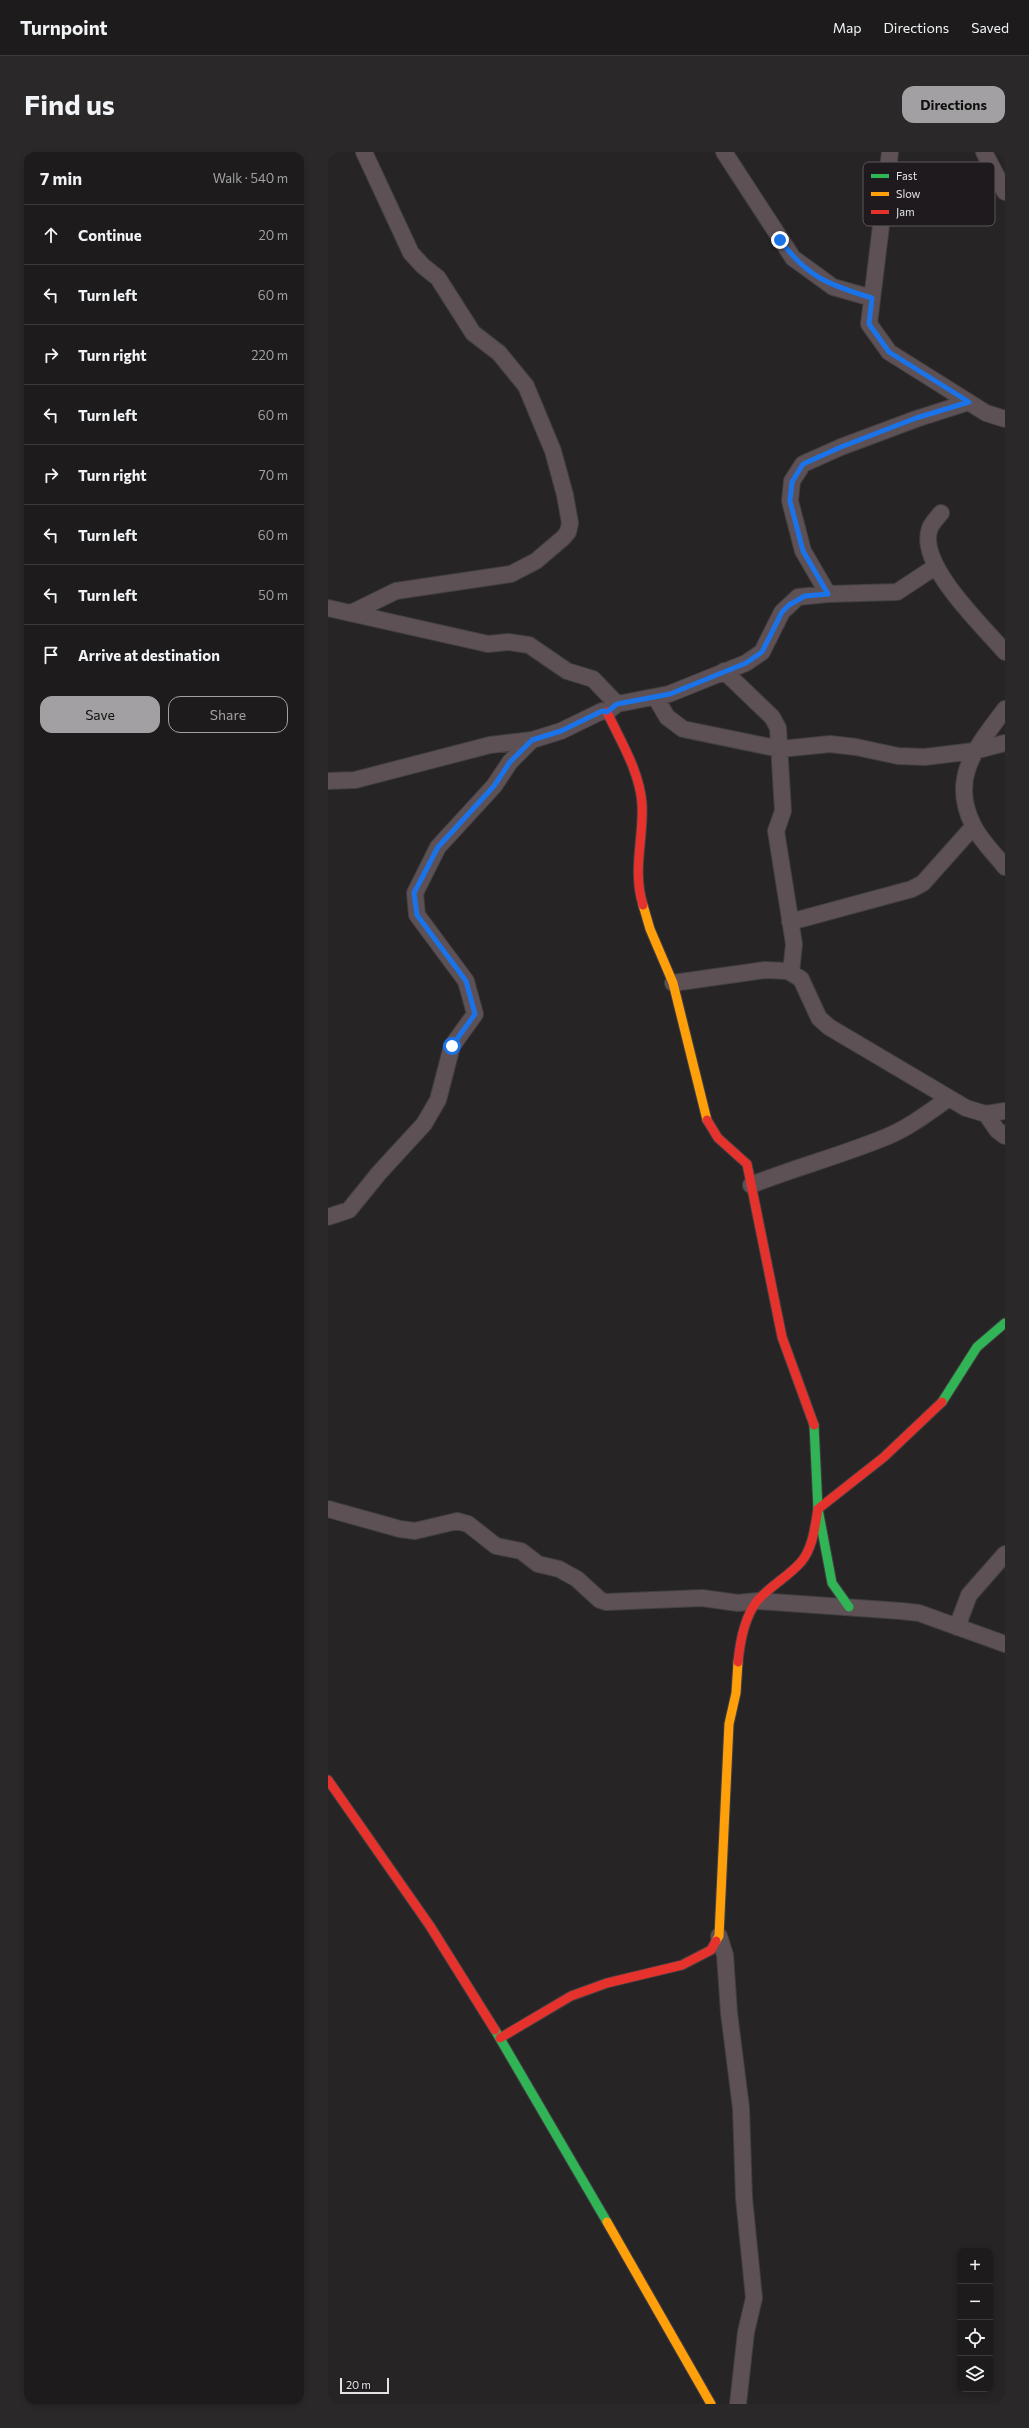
<!DOCTYPE html>
<html lang="en">
<head>
<meta charset="utf-8">
<style>
  :root { --surface:#1d1b1c; --page:#2a2829; --text:#f1f3f6; --muted:#a0a1a3; --line:#3b393b; --accent:#a2a0a2 }
  body { margin:0; font-family:Commissioner,sans-serif; background:var(--page); color:var(--text) }
  .controls { position:absolute; right:12px; bottom:12px; display:grid; overflow:hidden; border-radius:8px; box-shadow:0 2px 6px #0003 }
  .controls button { width:36px; height:36px; display:grid; place-items:center; padding:0; border:0; border-bottom:1px solid var(--line); background:var(--surface); color:var(--text); font:20px sans-serif }
  .scale { position:absolute; left:12px; bottom:10px; width:49px; box-sizing:border-box; padding-left:4px; border:2px solid #e5e2e5; border-top:0; font-size:11px; line-height:14px; white-space:nowrap; color:#e5e2e5; -webkit-text-stroke:3px #1e1a1e; paint-order:stroke }
  .stop { position:absolute; width:12px; height:12px; margin:-9px; border:3px solid #1a73e8; border-radius:50%; background:#fff }
  .stop.end { background:#1a73e8; border-color:#fff; box-shadow:0 1px 4px #0008 }
  .list { margin:0; padding:0; list-style:none }
  h2 { display:flex; justify-content:space-between; align-items:center; height:52px; margin:0; padding:0 16px; font-size:17px }
  h2 small { font-size:13px; font-weight:400; color:var(--muted) }
  .list li { display:grid; grid-template-columns:26px 1fr auto; gap:12px; align-items:center; box-sizing:border-box; height:60px; padding:0 16px; border-top:1px solid var(--line) }
  .list b { display:block; font-size:15px; white-space:nowrap }
  .list em { font-size:13px; font-style:normal; color:var(--muted) }
  .actions { display:flex; gap:8px; padding:12px 16px }
  .actions a { flex:1; padding:9px 0; border:1px solid var(--accent); border-radius:12px; text-align:center; font-size:14px; color:var(--accent) }
  .actions .main { background:var(--accent); color:#111 }
  .icon { flex:none; width:22px; height:22px; fill:none; stroke:currentColor; stroke-width:2; stroke-linecap:round; stroke-linejoin:round }
  .map { position:relative; flex:none; width:677px; height:2252px; overflow:hidden; border-radius:12px }
  header { display:flex; align-items:center; gap:24px; box-sizing:border-box; height:56px; padding:0 20px; background:var(--surface); border-bottom:1px solid var(--line) }
  header strong { font-size:19px }
  nav { display:flex; gap:22px; margin-inline-start:auto; font-size:14px }
  .intro { display:flex; align-items:center; justify-content:space-between; box-sizing:border-box; height:96px; padding:0 24px }
  h1 { margin:0; font-size:28px }
  .button { padding:10px 18px; border-radius:12px; background:var(--accent); color:#111; font-size:14px; font-weight:700 }
  main { display:flex; gap:24px; padding:0 24px }
  aside { flex:1; background:var(--surface); border-radius:12px; box-shadow:0 2px 6px #0003 }
  .map>svg:first-child { display:block }
</style>
</head>
<body>
<header>
<strong>Turnpoint</strong>
<nav><a>Map</a><a>Directions</a><a>Saved</a></nav>
</header>
<div class="intro"><h1>Find us</h1><a class="button">Directions</a></div>
<main>
<aside>
<h2>7 min<small>Walk · 540 m</small></h2>
<ul class="list">
<li><svg class="icon" aria-label="ahead" viewBox="0 0 24 24"><path d="M12 20V5M6 11l6-6 6 6"/></svg><div><b>Continue</b></div><em>20 m</em></li>
<li><svg class="icon" aria-label="left" viewBox="0 0 24 24"><path d="M17 20v-9H6M10 6l-5 5 5 5"/></svg><div><b>Turn left</b></div><em>60 m</em></li>
<li><svg class="icon" aria-label="right" viewBox="0 0 24 24"><path d="M7 20v-9h11M14 6l5 5-5 5"/></svg><div><b>Turn right</b></div><em>220 m</em></li>
<li><svg class="icon" aria-label="left" viewBox="0 0 24 24"><path d="M17 20v-9H6M10 6l-5 5 5 5"/></svg><div><b>Turn left</b></div><em>60 m</em></li>
<li><svg class="icon" aria-label="right" viewBox="0 0 24 24"><path d="M7 20v-9h11M14 6l5 5-5 5"/></svg><div><b>Turn right</b></div><em>70 m</em></li>
<li><svg class="icon" aria-label="left" viewBox="0 0 24 24"><path d="M17 20v-9H6M10 6l-5 5 5 5"/></svg><div><b>Turn left</b></div><em>60 m</em></li>
<li><svg class="icon" aria-label="left" viewBox="0 0 24 24"><path d="M17 20v-9H6M10 6l-5 5 5 5"/></svg><div><b>Turn left</b></div><em>50 m</em></li>
<li><svg class="icon" aria-label="arrive" viewBox="0 0 24 24"><path d="M6 21V4h12l-3 4 3 4H6"/></svg><div><b>Arrive at destination</b></div></li>
</ul>
<div class="actions"><a class="main">Save</a><a>Share</a></div>
</aside>
<div class="map">
<svg width="677" height="2252" viewBox="0 0 677 2252">
  <rect width="100%" height="100%" fill="#272426"/>
  <g fill="none" stroke-linecap="round" stroke-linejoin="round">
    <defs>
      <path id="street" d="M396 0 465 106 505 135 544 146
        M562 0 541 172 561 200 658 261 677 267
        M656 0 677 40
        M613 361C609 366 604 371 602 376 588 412 655 474 677 500
        M500 442 475 399 462 349 464 329 475 312 513 295 588 267 641 250
        M0 456 160 492 180 490 201 493 239 519 265 527 289 552
        M23 461 68 439 183 422 208 409 235 386 240 380 242 371 237 343 225 299 198 234 171 201 145 181 110 126 95 114 83 101 36 0
        M396 519 444 565 450 576 455 659 448 679 466 792 463 821
        M328 546 339 565 355 577 452 597 502 592 528 595 570 604 597 605 646 599 677 591
        M677 557C649 595 621 625 645 673 652 688 667 702 677 715
        M0 629 27 628 162 593 204 588 233 579 274 559 279 560 289 552 341 542 418 511 434 500 454 460 470 445 500 442 569 440 607 415
        M462 770 584 737 595 731 645 675
        M345 831 437 818 460 819 473 827 491 866 501 875 638 956 658 962 677 959
        M658 962 669 978 677 984
        M423 1033C466 1016 511 1004 553 987 578 978 600 961 621 946
        M0 1065 21 1058 51 1021 96 972 110 948 124 894 147 862 138 829 89 763 87 741 110 695 166 634 182 610 204 588
        M0 1357 72 1377 87 1379 129 1369 140 1372 168 1394 193 1399 210 1412 231 1417 249 1427 272 1448 278 1450 374 1446 410 1451 429 1449 573 1459 591 1461 677 1492
        M629 1475 641 1443 677 1402
        M391 1784 397 1803 401 1861 413 1956 416 2046 426 2146 418 2180 410 2252"/>
      <path id="fast" d="M614 1250 649 1195 677 1171
        M486 1273 490 1357 504 1431 521 1455
        M167 1878 279 2070"/>
      <path id="slow" d="M315 753 322 777 345 831 379 968
        M388 1789 391 1784 401 1572 408 1541 410 1510
        M279 2070 383 2252"/>
      <path id="jam" d="M279 560C292 588 312 620 314 652 316 686 304 718 315 753
        M379 968 390 986 419 1012 454 1185 486 1273
        M410 1510C412 1489 416 1466 429 1449 442 1434 461 1424 473 1410 485 1396 487 1374 490 1357L556 1305 614 1250
        M0 1628 102 1774 167 1878
        M172 1886 243 1844 279 1831 354 1813 383 1798 388 1789"/>
    </defs>
    <use href="#street" stroke="#413f41" stroke-width="18"/>
    <use href="#fast" stroke="#413f41" stroke-width="11"/>
    <use href="#slow" stroke="#413f41" stroke-width="11"/>
    <use href="#jam" stroke="#413f41" stroke-width="11"/>
    <use href="#street" stroke="#5d5156" stroke-width="16"/>
    <use href="#fast" stroke="#30b455" stroke-width="9"/>
    <use href="#slow" stroke="#ff9f0a" stroke-width="9"/>
    <use href="#jam" stroke="#e5322d" stroke-width="9"/>
  </g>
  <g fill="none" stroke-linecap="round" stroke-linejoin="round">
    <path stroke="#1a73e8" stroke-width="5" d="M124 894 147 862 138 829 89 763 86 741 110 695 166 634 182 610 204 588 233 579 274 559 279 560 289 552 342 542 418 511 434 500 454 460 461 453 477 444 500 442 475 399 462 349 464 330 475 312 513 295 588 266 641 250 561 200 541 172 544 146C501 133 479 125 452 88"/>
  </g>
  <rect x="535" y="10" width="132" height="64" rx="6" fill="#1e1a1e" stroke="#5a565a" stroke-width="1"/>
  <rect x="543" y="22" width="18" height="4" fill="#30b455"/>
  <rect x="543" y="40" width="18" height="4" fill="#ff9f0a"/>
  <rect x="543" y="58" width="18" height="4" fill="#e5322d"/>
  <g font-size="11" fill="#e5e2e5">
    <text x="568" y="28">Fast</text>
    <text x="568" y="46">Slow</text>
    <text x="568" y="64">Jam</text>
  </g>
</svg>
<div class="controls">
<button>+</button>
<button>−</button>
<button><svg class="icon" aria-label="locate" viewBox="0 0 24 24"><circle cx="12" cy="12" r="6"/><path d="M12 2v4M12 18v4M2 12h4M18 12h4"/></svg></button>
<button><svg class="icon" aria-label="layers" viewBox="0 0 24 24"><path d="M12 4l9 5-9 5-9-5zM3 14l9 5 9-5"/></svg></button>
</div>
<div class="scale">20 m</div>
<div class="stop" style="left:124px;top:894px"></div>
<div class="stop end" style="left:452px;top:88px"></div>
</div>
</main>
</body>
</html>
